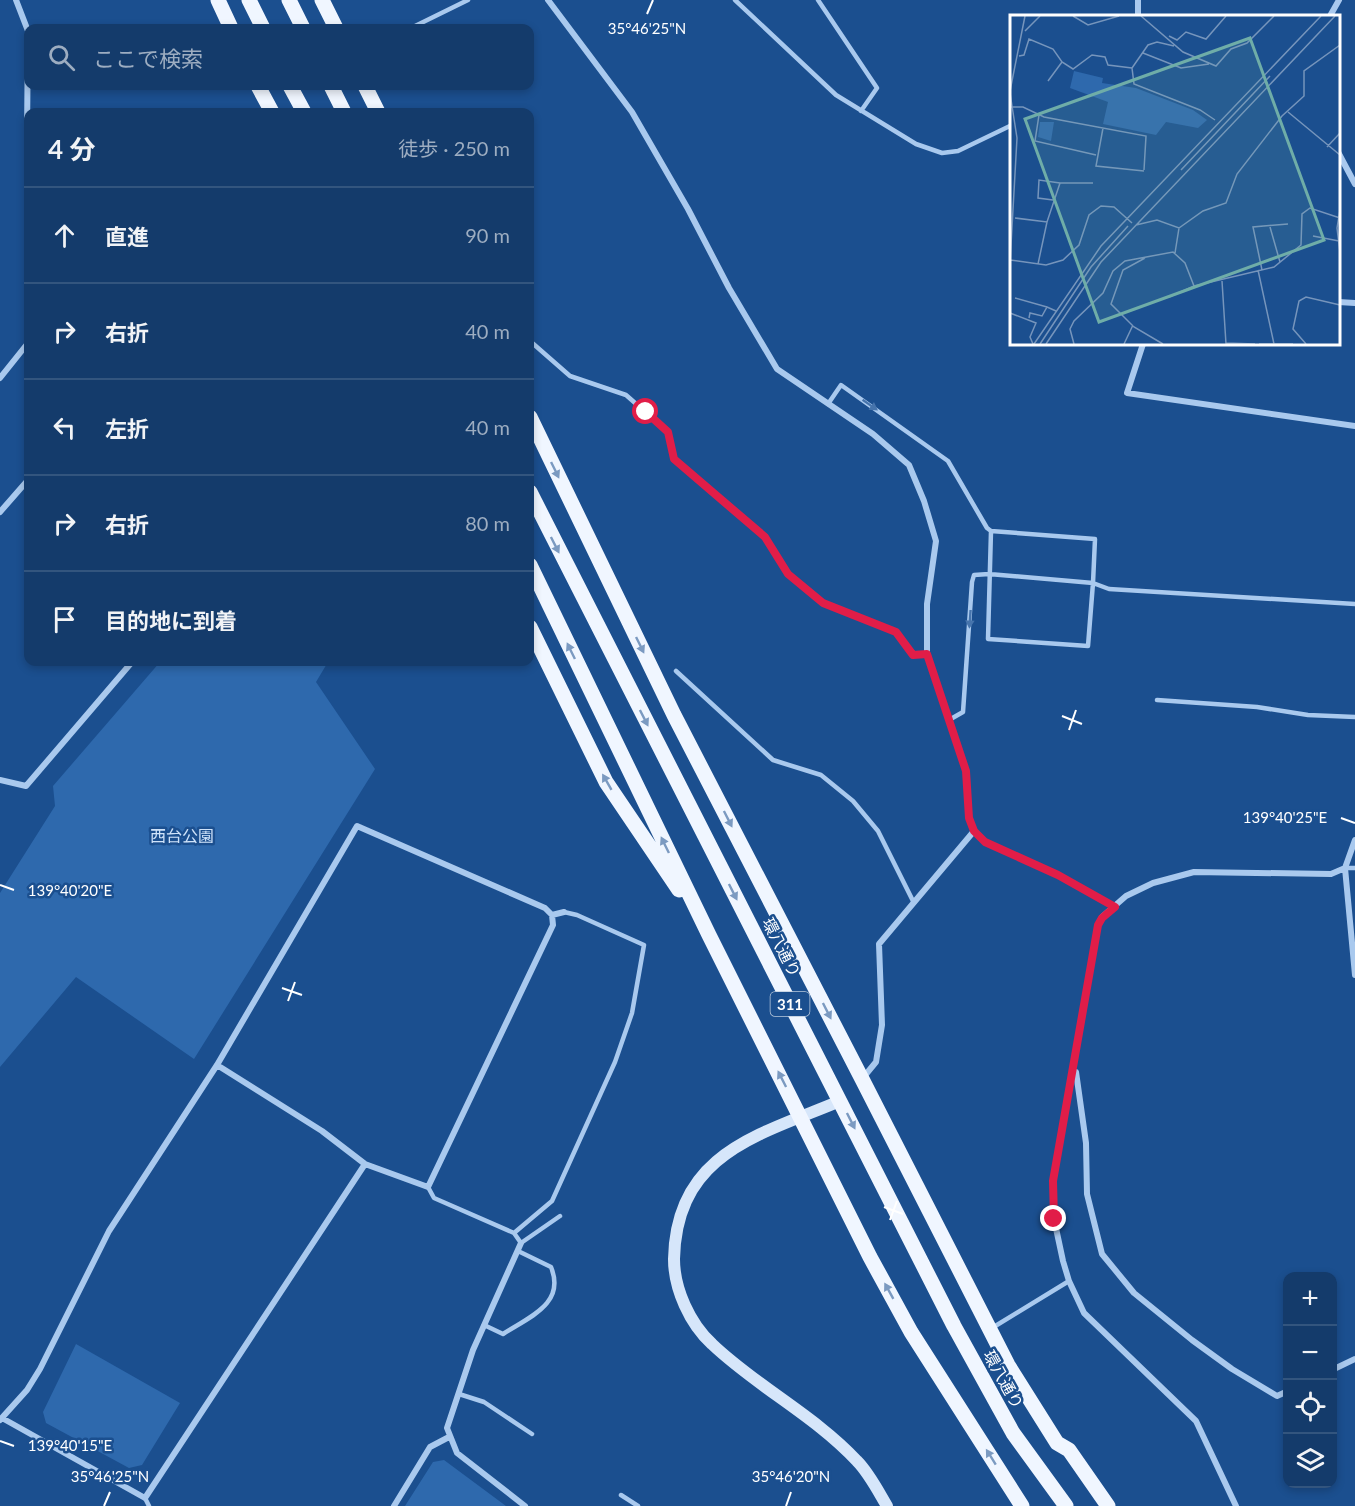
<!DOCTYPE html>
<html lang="ja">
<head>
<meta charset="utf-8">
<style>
  :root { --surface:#143b6b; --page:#214673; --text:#f1f3f6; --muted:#9dadc1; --line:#33557e }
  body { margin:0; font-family:Lato,"Noto Sans JP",sans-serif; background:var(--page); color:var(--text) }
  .controls { position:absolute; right:18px; bottom:18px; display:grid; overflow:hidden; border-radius:12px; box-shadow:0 3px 9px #0003 }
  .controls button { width:54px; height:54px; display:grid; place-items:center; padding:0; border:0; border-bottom:2px solid var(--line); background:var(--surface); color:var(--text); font:30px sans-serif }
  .stop { position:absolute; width:18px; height:18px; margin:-14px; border:4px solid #e11d48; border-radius:50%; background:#fff }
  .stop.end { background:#e11d48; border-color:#fff; box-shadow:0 2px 6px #0008 }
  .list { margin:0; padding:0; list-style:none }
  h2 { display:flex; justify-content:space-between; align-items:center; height:78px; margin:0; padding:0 24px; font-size:26px }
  h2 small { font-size:20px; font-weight:400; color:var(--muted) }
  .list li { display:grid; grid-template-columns:39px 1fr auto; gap:18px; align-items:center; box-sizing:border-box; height:96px; padding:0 24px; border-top:2px solid var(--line) }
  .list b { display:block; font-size:22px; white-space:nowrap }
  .list em { font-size:20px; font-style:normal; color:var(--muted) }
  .icon { flex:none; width:33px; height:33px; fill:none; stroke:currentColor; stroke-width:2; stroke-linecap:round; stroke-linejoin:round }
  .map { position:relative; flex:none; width:1355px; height:1506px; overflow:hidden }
  .search { position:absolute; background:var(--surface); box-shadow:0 3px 9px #0003; left:24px; top:24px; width:510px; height:66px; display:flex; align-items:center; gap:15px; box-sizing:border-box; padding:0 21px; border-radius:12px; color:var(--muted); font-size:22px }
  .panel { position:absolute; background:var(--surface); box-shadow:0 3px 9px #0003; left:24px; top:108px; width:510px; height:558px; border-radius:12px }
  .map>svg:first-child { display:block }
</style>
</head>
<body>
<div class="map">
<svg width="1355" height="1506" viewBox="0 0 1355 1506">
  <rect width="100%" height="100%" fill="#1b4f8f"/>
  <path fill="#2e69ad" d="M160 662H328L316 682 375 769 194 1059 76 977 0 1067V893L55 806 53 786Z
    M76 1344 180 1403 142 1465 129 1468 46 1423 43 1412Z
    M444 1460 506 1506H405L433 1462Z"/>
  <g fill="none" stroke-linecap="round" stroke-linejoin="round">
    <path stroke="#a9c9ee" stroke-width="4.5" d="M735 0 836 95 916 144 942 153 958 151 1012 125
      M818 0 877 88 861 111
      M411 28 468 0
      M530 341 570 376 626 395 668 432 674 459 765 537 788 574 823 603 896 632 913 655 927 654
      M828 404 841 385 948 461 987 528 991 531 1095 539 1093 583 989 574 974 575 972 582 963 712 949 720
      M991 531 988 639 1088 646 1093 583 1109 589 1355 604
      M676 671 773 760 821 775 853 801 878 831 914 903
      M1157 700 1257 707 1308 715 1355 717
      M1345 868H1355
      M428 1187 434 1198 514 1233 521 1243 560 1216
      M514 1233 552 1201 615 1062 632 1013 644 945 577 915 564 912
      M484 1325 503 1334C529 1317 566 1304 551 1267L518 1251
      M992 1328 1069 1281
      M459 1394 484 1402 532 1434
      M621 1495 638 1506
      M145 1498 149 1506"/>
    <path stroke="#a9c9ee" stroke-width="6" d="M16 0 28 31 27 135 28 138
      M548 0 632 112 688 209 729 288 777 369 873 434 909 465 924 501 936 541 927 604V654L966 771 969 818 974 831 879 944 882 1025 876 1062 862 1079
      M1138 16V0
      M1330 16 1339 0
      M1338 152 1355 184
      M1338 302 1355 303
      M1143 344 1127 393 1355 426
      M0 378 28 343
      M0 512 28 480
      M0 780 26 786 132 662
      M974 831 985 842 1058 875 1115 907
      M1355 840 1345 868 1355 975
      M217 1065 322 1131 365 1164 428 1187 553 925 552 915 564 912
      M1076 1072 1086 1143 1087 1194 1102 1254 1134 1293 1192 1340 1232 1369 1277 1396 1288 1391
      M521 1243 473 1350 447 1428 457 1453 525 1506
      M1332 1370 1355 1359
      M2 1418 145 1498 365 1164
      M0 1420 27 1390 40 1369 109 1231 217 1065 357 826 545 908 552 915
      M394 1506 430 1447 449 1437
      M1236 1506 1196 1421 1084 1313 1069 1281 1063 1261 1054 1219 1053 1181 1098 925 1102 917 1126 896 1153 883 1194 872 1331 874 1345 868"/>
    <path stroke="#d6e6fa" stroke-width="12" d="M840 1101C759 1135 676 1153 674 1259 674 1289 690 1324 712 1344 757 1387 814 1415 857 1461 869 1473 878 1491 887 1506"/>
    <path stroke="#f0f6ff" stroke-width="15" d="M218 0 231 28
      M249 0 263 28
      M289 0 303 28
      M322 0 336 28
      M258 86 272 112
      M290 86 304 112
      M331 86 344 112
      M365 86 378 112
      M530 417 674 715 862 1079 1008 1365 1057 1443 1069 1450 1108 1506
      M530 492 954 1326 1013 1433 1066 1506
      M530 565 709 935 870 1257 911 1332 1022 1506
      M530 627 606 782 679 890"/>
  </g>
  <defs><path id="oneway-solid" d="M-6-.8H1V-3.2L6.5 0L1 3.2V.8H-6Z" transform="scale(1.5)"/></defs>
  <g fill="#4674ac">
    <use href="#oneway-solid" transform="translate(870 405) rotate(35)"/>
    <use href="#oneway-solid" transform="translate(970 619) rotate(94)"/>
  </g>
  <g fill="#7b9ac1">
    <use href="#oneway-solid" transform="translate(555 470) rotate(64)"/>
    <use href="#oneway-solid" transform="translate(555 545) rotate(63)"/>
    <use href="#oneway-solid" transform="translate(640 645) rotate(64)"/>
    <use href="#oneway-solid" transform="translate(571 651) rotate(-116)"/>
    <use href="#oneway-solid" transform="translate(644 718) rotate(63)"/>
    <use href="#oneway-solid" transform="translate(607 782) rotate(-120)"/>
    <use href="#oneway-solid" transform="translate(728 819) rotate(63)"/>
    <use href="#oneway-solid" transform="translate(665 845) rotate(-116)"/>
    <use href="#oneway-solid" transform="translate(733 892) rotate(63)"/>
    <use href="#oneway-solid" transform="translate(827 1011) rotate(63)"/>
    <use href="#oneway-solid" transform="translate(782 1079) rotate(-117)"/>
    <use href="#oneway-solid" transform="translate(851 1121) rotate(63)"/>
    <use href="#oneway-solid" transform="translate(889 1291) rotate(-119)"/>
    <use href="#oneway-solid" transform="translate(991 1457) rotate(-122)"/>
  </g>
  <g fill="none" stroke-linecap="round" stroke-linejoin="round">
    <path stroke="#e11d48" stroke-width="8" d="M646 412 668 432 674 459 765 537 788 574 823 603 896 632 913 655 927 654 966 771 969 818 974 831 985 842 1058 875 1115 907 1102 918 1098 925 1053 1181 1054 1219"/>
  </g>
  <path fill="none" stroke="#fff" stroke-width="2" d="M647 14 653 0M1062 716 1082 724M1069 730 1076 710M1341 818 1355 823M0 885 14 890M282 988 302 995M288 1001 295 982M884 1207 903 1214M890 1220 897 1201M0 1441 14 1446M104 1506 110 1492M786 1506 791 1492"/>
  <g text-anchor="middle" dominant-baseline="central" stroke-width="5" stroke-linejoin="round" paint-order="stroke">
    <rect fill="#1b4f8f" stroke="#bbcadd" stroke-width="1.5" x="770.5" y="992" width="39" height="24" rx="4.5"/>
    <g font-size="15" font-weight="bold" fill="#fff">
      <text x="790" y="1004">311</text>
    </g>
    <g font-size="16" fill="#cfe3fa" stroke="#1b4f8f">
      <text x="182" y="835">西台公園</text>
    </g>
    <g font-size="16" fill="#fff" stroke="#1b4f8f">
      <text transform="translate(782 947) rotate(63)">環八通り</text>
      <text transform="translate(1004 1379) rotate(61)">環八通り</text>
    </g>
  </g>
  <g transform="translate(1010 15)">
    <rect width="330" height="330" fill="#1b4f8f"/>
    <path d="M64 56 93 63 92 68 126 73 183 95 197 105 188 113 156 107 146 120 93 109 98 87 60 73ZM30 107H44L41 126 28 122Z" fill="#2e69ad"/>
    <path fill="none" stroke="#7695bc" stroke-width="1.5" d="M63 1 78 10 109 1M131 1 173 37 206 51 221 34 237 28 264 1M15 16 30 1M159 21 167 25 176 17 196 24 216 1M164 31 147 27 138 30 122 53 124 69 190 95 205 105M133 38 171 53 199 49M9 41 14 40 19 24 43 34 52 47 63 54 82 40 95 42 98 50 122 53M38 66 52 47M0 76 15 1M0 78 7 123 0 248M0 92H13L34 102 136 121 134 155M278 97 330 140M29 100 25 126 86 140M93 113 86 151 134 156M317 132 330 118M171 155 260 61M43 185 28 183 29 165 50 168M330 195 327 213 330 237M5 203 37 207 50 168H83M126 210 147 205 169 213 193 196 216 188 227 159 272 101 294 81V56L330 30M260 212 270 247M303 221 329 226M165 238 169 213M135 243 113 255 101 289 124 312 153 329M0 245 36 250 53 245 69 230 79 200 91 191 104 192 122 208M28 249 37 207M248 255 264 329M252 255 243 212 278 209M212 266 216 329M159 282 184 271 264 252 291 230 292 199 300 193 330 203M5 283 37 292M0 298 26 308 20 322 23 329M19 303 20 298 32 301 37 292 46 296M216 328 245 329M24 329 91 231 311 1M30 329 81 252 118 211M36 329 91 247 325 1M64 329 60 314 64 306 93 278 103 256 115 246 163 237 175 248 184 271M114 329 123 310M249 329H283M296 329 283 314 289 286 296 282 330 290"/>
    <path fill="#6fada8" fill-opacity="0.15" stroke="#6fada8" stroke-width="3" d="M240 23 314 225 89 307 15 104Z"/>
    <rect width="330" height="330" fill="none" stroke="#fff" stroke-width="3"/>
  </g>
  <g font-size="15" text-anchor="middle" fill="#fff" stroke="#1b4f8f" stroke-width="5" stroke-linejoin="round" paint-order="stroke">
    <text x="647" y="34">35°46'25"N</text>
    <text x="1285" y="823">139°40'25"E</text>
    <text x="70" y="896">139°40'20"E</text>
    <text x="70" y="1451">139°40'15"E</text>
    <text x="110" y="1482">35°46'25"N</text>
    <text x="791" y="1482">35°46'20"N</text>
  </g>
</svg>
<div class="controls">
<button>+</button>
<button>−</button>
<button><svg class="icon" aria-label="locate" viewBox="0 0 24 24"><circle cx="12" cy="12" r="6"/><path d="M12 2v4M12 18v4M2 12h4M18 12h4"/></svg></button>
<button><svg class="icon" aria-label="layers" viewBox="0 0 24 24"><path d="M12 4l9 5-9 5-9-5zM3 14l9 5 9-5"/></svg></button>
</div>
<div class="stop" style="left:646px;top:412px"></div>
<div class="stop end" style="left:1054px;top:1219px"></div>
<div class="search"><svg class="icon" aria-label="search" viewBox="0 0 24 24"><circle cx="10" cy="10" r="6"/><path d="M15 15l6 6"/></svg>ここで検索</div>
<section class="panel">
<h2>4 分<small>徒歩 · 250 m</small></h2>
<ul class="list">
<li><svg class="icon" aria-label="ahead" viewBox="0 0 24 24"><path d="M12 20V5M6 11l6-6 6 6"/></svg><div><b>直進</b></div><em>90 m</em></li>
<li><svg class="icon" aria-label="right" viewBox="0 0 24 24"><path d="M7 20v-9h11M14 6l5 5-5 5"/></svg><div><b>右折</b></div><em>40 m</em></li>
<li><svg class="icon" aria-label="left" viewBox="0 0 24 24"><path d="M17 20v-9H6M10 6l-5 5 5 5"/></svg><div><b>左折</b></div><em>40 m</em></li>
<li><svg class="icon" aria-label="right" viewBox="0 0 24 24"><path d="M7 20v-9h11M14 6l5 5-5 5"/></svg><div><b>右折</b></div><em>80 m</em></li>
<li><svg class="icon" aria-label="arrive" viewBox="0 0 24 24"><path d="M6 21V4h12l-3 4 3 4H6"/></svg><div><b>目的地に到着</b></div></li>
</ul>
</section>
</div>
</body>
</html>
